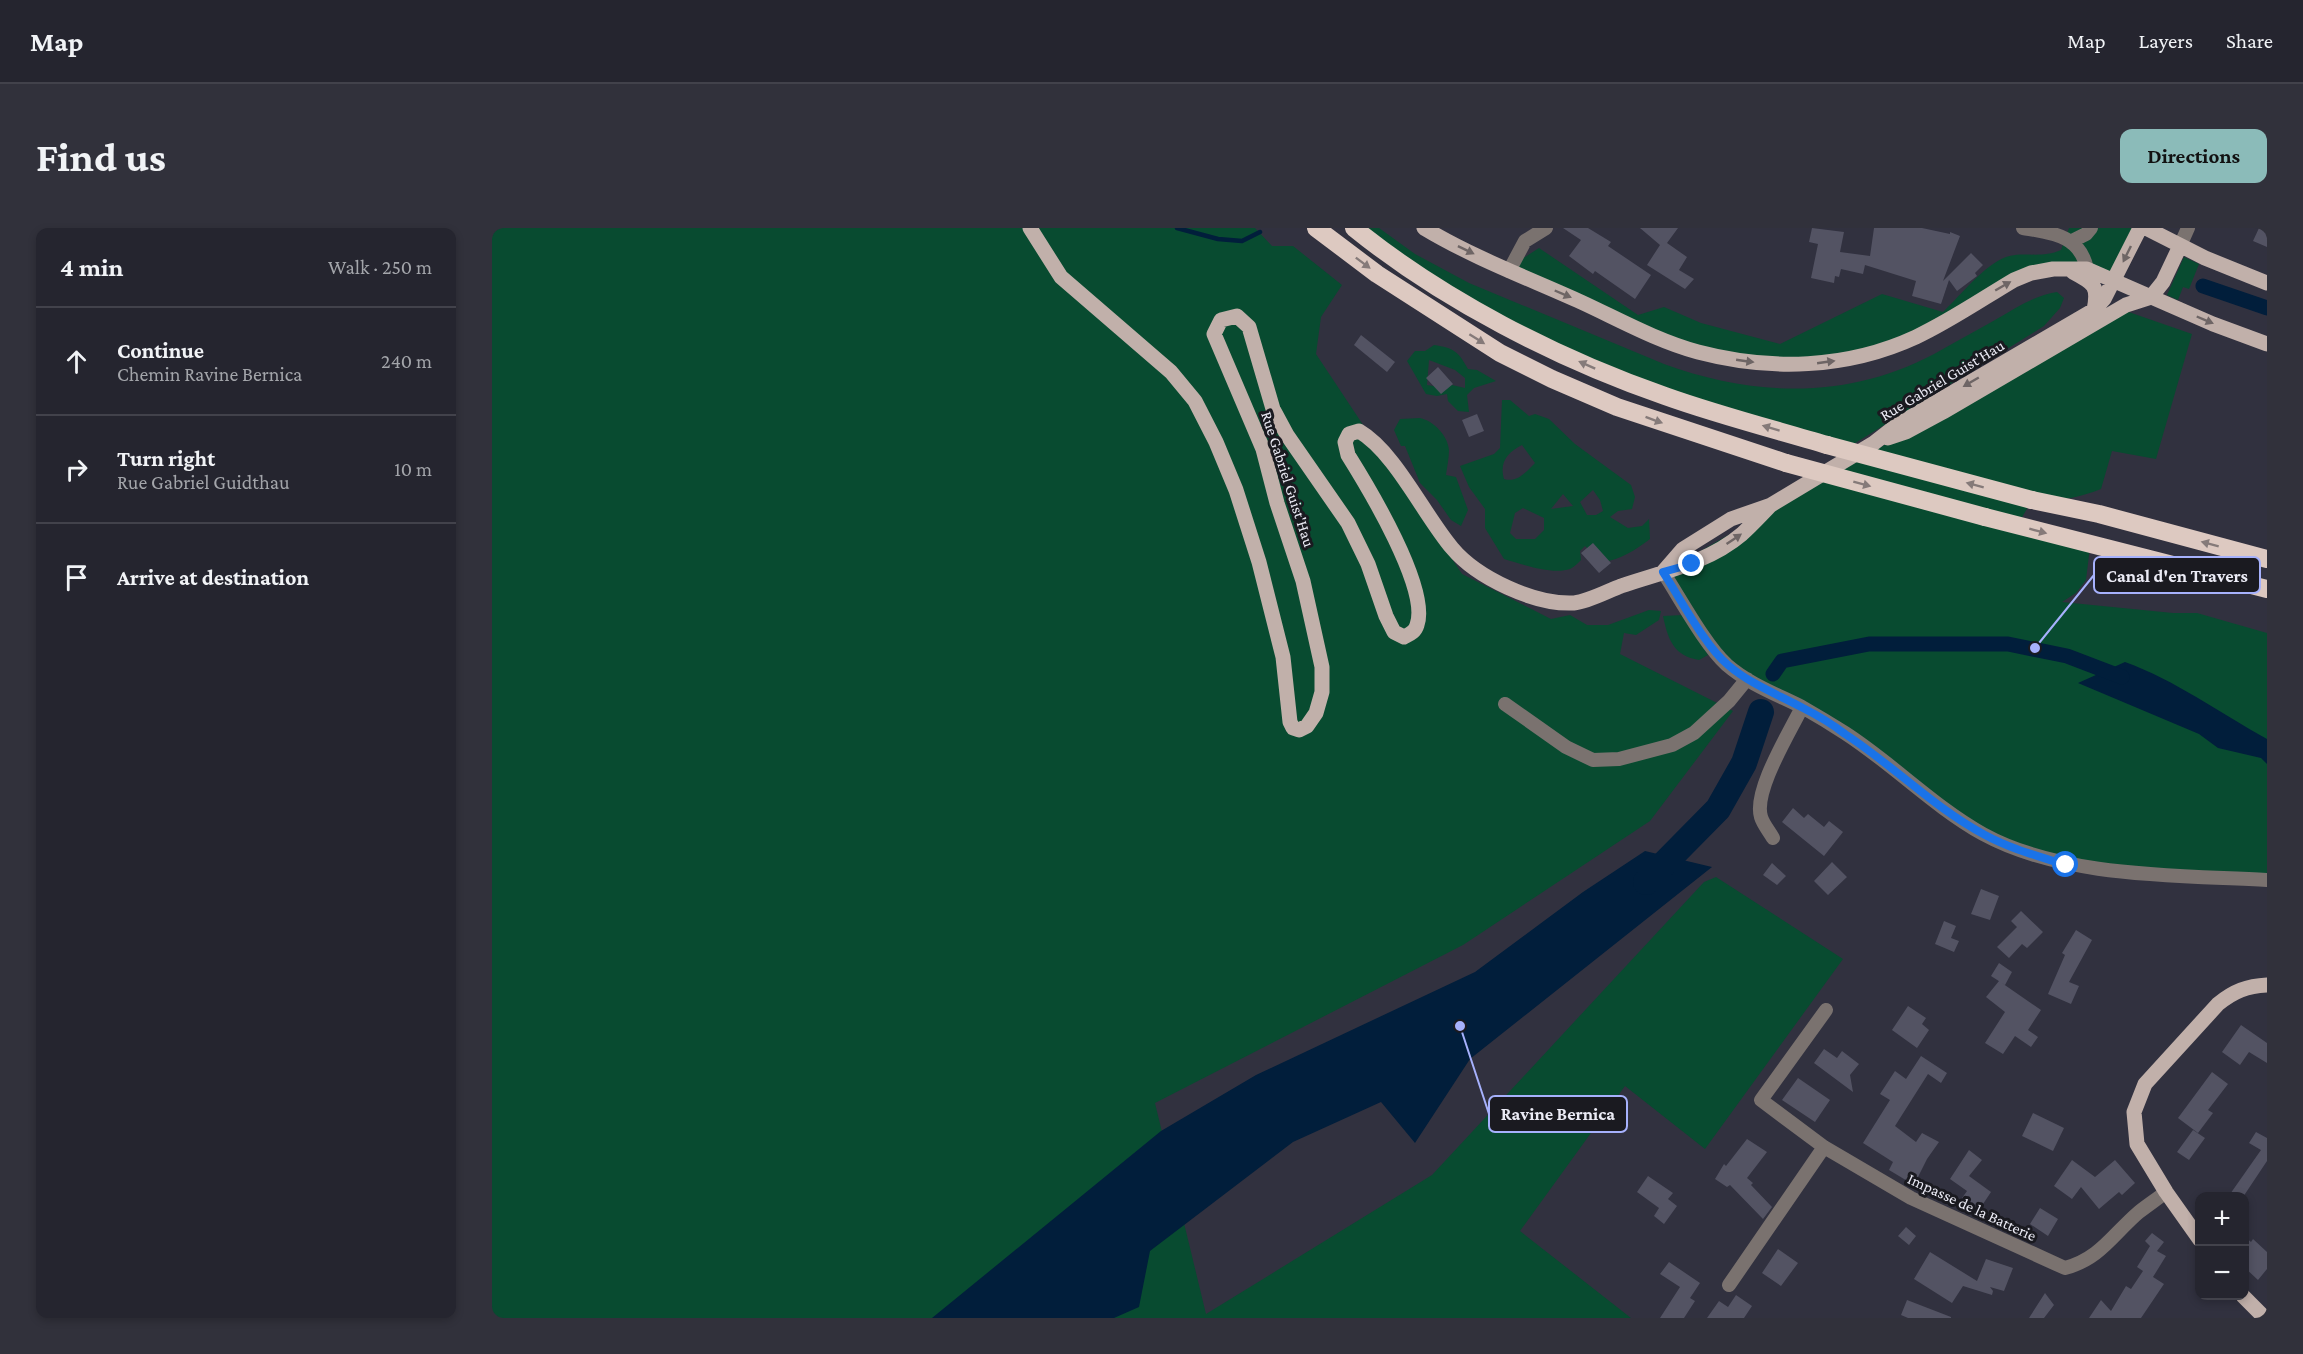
<!DOCTYPE html>
<html lang="en">
<head>
<meta charset="utf-8">
<style>
  :root { --surface:#25252f; --page:#31313b; --text:#f1f3f6; --muted:#a3a5aa; --line:#42424b; --accent:#8bbbb9 }
  body { margin:0; font-family:"Crimson Pro",serif; background:var(--page); color:var(--text) }
  .controls { position:absolute; right:18px; bottom:18px; display:grid; overflow:hidden; border-radius:12px; box-shadow:0 3px 9px #0003 }
  .controls button { width:54px; height:54px; display:grid; place-items:center; padding:0; border:0; border-bottom:2px solid var(--line); background:var(--surface); color:var(--text); font:30px sans-serif }
  .stop { position:absolute; width:18px; height:18px; margin:-14px; border:4px solid #1a73e8; border-radius:50%; background:#fff }
  .stop.end { background:#1a73e8; border-color:#fff; box-shadow:0 2px 6px #0008 }
  .list { margin:0; padding:0; list-style:none }
  h2 { display:flex; justify-content:space-between; align-items:center; height:78px; margin:0; padding:0 24px; font-size:26px }
  h2 small { font-size:20px; font-weight:400; color:var(--muted) }
  .list li { display:grid; grid-template-columns:39px 1fr auto; gap:18px; align-items:center; box-sizing:border-box; height:108px; padding:0 24px; border-top:2px solid var(--line) }
  .list b { display:block; font-size:22px; white-space:nowrap }
  .list p { margin:0; font-size:20px; white-space:nowrap; color:var(--muted) }
  .list em { font-size:20px; font-style:normal; color:var(--muted) }
  .icon { flex:none; width:33px; height:33px; fill:none; stroke:currentColor; stroke-width:2; stroke-linecap:round; stroke-linejoin:round }
  .map { position:relative; flex:none; width:1775px; height:1090px; overflow:hidden; border-radius:12px }
  header { display:flex; align-items:center; gap:36px; box-sizing:border-box; height:84px; padding:0 30px; background:var(--surface); border-bottom:2px solid var(--line) }
  header strong { font-size:28px }
  nav { display:flex; gap:33px; margin-inline-start:auto; font-size:21px }
  .intro { display:flex; align-items:center; justify-content:space-between; box-sizing:border-box; height:144px; padding:0 36px }
  h1 { margin:0; font-size:42px }
  .button { padding:15px 27px; border-radius:12px; background:var(--accent); color:#111; font-size:21px; font-weight:700 }
  main { display:flex; gap:36px; padding:0 36px }
  aside { flex:1; background:var(--surface); border-radius:12px; box-shadow:0 3px 9px #0003 }
  .map>svg:first-child { display:block }
</style>
</head>
<body>
<header>
<strong>Map</strong>
<nav><a>Map</a><a>Layers</a><a>Share</a></nav>
</header>
<div class="intro"><h1>Find us</h1><a class="button">Directions</a></div>
<main>
<aside>
<h2>4 min<small>Walk · 250 m</small></h2>
<ul class="list">
<li><svg class="icon" aria-label="ahead" viewBox="0 0 24 24"><path d="M12 20V5M6 11l6-6 6 6"/></svg><div><b>Continue</b><p>Chemin Ravine Bernica</p></div><em>240 m</em></li>
<li><svg class="icon" aria-label="right" viewBox="0 0 24 24"><path d="M7 20v-9h11M14 6l5 5-5 5"/></svg><div><b>Turn right</b><p>Rue Gabriel Guidthau</p></div><em>10 m</em></li>
<li><svg class="icon" aria-label="arrive" viewBox="0 0 24 24"><path d="M6 21V4h12l-3 4 3 4H6"/></svg><div><b>Arrive at destination</b></div></li>
</ul>
</aside>
<div class="map">
<svg width="1775" height="1090" viewBox="0 0 1775 1090">
  <rect width="100%" height="100%" fill="#31313f"/>
  <path fill="#084b30" fill-rule="evenodd" d="M0 0H763L780 18H801L850 57 829 89 824 126 970 346 1059 391 1078 387 1095 397H1116L1157 382 1169 383 1167 392 1144 407 1132 405 1128 426 1241 483 1158 593 971 717 663 875 714 1086 940 947 1212 654 1224 649 1351 731 1213 921 1133 858 1028 1003 1139 1090H0Z
    M864 0H887L923 26 977 55 1172 136C1265 170 1363 172 1451 121 1468 111 1486 102 1503 92 1524 80 1541 68 1565 64L1572 70 1568 80 1552 98 1352 222 1053 119Z
    M1577 0H1648L1622 52 1539 45 1424 109 1338 134 1204 123 1019 38 1047 20 1146 87 1172 79 1209 95 1288 116 1390 66 1451 84C1468 68 1492 37 1514 29 1531 23 1549 31 1569 22Z
    M1692 29 1707 36 1697 61 1691 59 1686 72 1675 67Z
    M1628 81 1700 106 1664 231 1620 223 1609 261C1583 271 1568 273 1540 272L1525 298 1598 319 1594 352 1584 365 1570 374 1681 385H1705L1775 405V652L1691 649 1520 620 1396 536 1236 438 1174 343Z
    M942 117C962 120 966 123 976 141L985 142 1004 153 982 160 975 167 977 184 966 183 956 173 955 166 945 168 934 166 915 133 923 123H933ZM937 132 963 142 973 150V160L960 157 954 160 935 157Z
    M1010 172H1018L1037 188 1043 186 1057 191 1083 216 1139 257 1143 269 1140 281 1126 283 1118 289 1136 300 1150 298 1157 291 1158 311C1145 321 1128 332 1111 334L1093 318 1088 323 1089 332C1086 335 1082 339 1078 341 1060 347 1029 336 1012 331L993 300V281L977 259 968 238 1002 226 1008 220ZM1030 217 1043 235C1034 244 1025 255 1012 251 1007 234 1016 224 1030 217ZM1101 262 1108 272 1111 283 1104 287H1095L1088 274ZM1071 266 1081 278 1059 281ZM1031 280 1052 290V302L1043 311H1024L1018 305 1023 285Z
    M928 190C942 193 956 208 957 222 957 230 955 239 954 247L964 249 976 282 969 298 959 292 945 272 928 255 913 218H909L902 202 908 191Z
    M1191 387 1216 427 1207 432C1182 428 1176 412 1171 388Z"/>
  <path fill="#011e3b" d="M1633 434C1683 452 1728 485 1775 511V536L1769 530 1726 520 1707 506 1586 455Z
    M1153 623 1220 639 978 831 923 915 889 874 801 914 658 1023 647 1079 622 1090H440L669 903 764 847 983 744 1091 664Z"/>
  <g fill="none" stroke-linecap="round" stroke-linejoin="round">
    <path stroke="#011e3b" stroke-width="4.5" d="M685 0 726 11 750 13 768 4"/>
    <path stroke="#011e3b" stroke-width="15" d="M1711 58 1775 80
      M1281 446 1290 433 1377 416H1516L1575 428 1630 449"/>
    <path stroke="#011e3b" stroke-width="26" d="M1154 654 1226 581 1252 535 1269 484"/>
  </g>
  <path fill="#535363" d="M1071 0H1096L1119 14 1116 18 1159 47 1143 71 1103 43 1101 46 1077 28 1089 12Z
    M1148 0H1186L1175 15 1195 29 1187 42 1202 51 1193 61 1155 37 1168 17Z
    M1320 0 1352 4 1348 24 1378 28 1382 0H1430L1458 6V4L1468 8 1451 53 1479 25 1491 37 1483 45 1485 48 1465 63 1457 52 1449 76 1420 68 1424 53 1373 37 1371 46 1349 41 1347 49 1343 48 1342 55 1319 50 1326 16 1317 14Z
    M1767 0H1775V19L1761 13Z
    M869 107 903 134 895 144 862 117Z
    M946 139 961 156 949 166 934 150Z
    M985 186 992 203 977 209 970 192Z
    M1101 315 1119 335 1107 345 1089 325Z
    M1301 580 1312 590 1316 586 1332 599 1337 593 1351 604 1332 628 1290 594Z
    M1340 634 1355 649 1336 667 1322 653Z
    M1280 635 1294 648 1285 657 1271 647Z
    M1489 661 1507 668 1498 692 1479 686Z
    M1529 683 1551 704 1535 720 1530 716 1517 730 1505 719 1525 699 1519 693Z
    M1452 693 1464 698 1459 710 1467 713 1462 724 1443 716Z
    M1584 702 1600 712 1577 754 1587 758 1579 776 1556 766 1573 727 1570 725Z
    M1507 735 1520 744 1513 757 1499 748Z
    M1507 753 1549 782 1536 802 1546 809 1539 819 1523 808 1511 826 1493 815 1513 784 1494 769Z
    M1416 778 1434 790 1430 796 1437 802 1425 820 1400 802Z
    M1749 797 1775 815V835L1757 824 1748 837 1730 824Z
    M1332 821 1345 830 1350 823 1367 836 1358 847 1361 864 1322 835Z
    M1429 828 1455 845 1449 855 1436 846 1403 898 1424 914 1430 905 1447 914 1435 931 1422 957 1397 942 1401 934 1371 915 1398 872 1388 866 1403 843 1414 851Z
    M1720 844 1736 856 1716 882 1721 885 1706 905 1686 890Z
    M1306 850 1338 872 1323 894 1290 872Z
    M1541 885 1572 900 1561 923 1530 908Z
    M1701 902 1713 910 1697 932 1685 924Z
    M1764 904 1775 910V933L1751 969H1736L1769 922 1757 915Z
    M1255 911 1275 924 1255 950 1261 955 1259 957 1280 979 1271 991 1238 957 1235 959 1223 951 1232 936 1234 938Z
    M1477 922 1490 932 1477 948 1499 964 1487 982 1470 970 1475 963 1458 951Z
    M1580 932 1603 949 1623 932 1643 955 1630 967 1627 964 1607 981 1589 959 1580 971 1562 958Z
    M1156 948 1181 965 1176 971 1185 978 1172 996 1162 988 1167 980 1145 964Z
    M1548 980 1566 991 1556 1008 1538 996Z
    M1414 999 1424 1008 1417 1017 1406 1008Z
    M1660 1005 1672 1014 1665 1023 1674 1028 1661 1049 1672 1056 1649 1090H1597L1609 1072 1619 1083 1634 1058 1639 1061 1651 1043 1645 1039 1658 1018 1653 1013Z
    M1752 1008 1759 1014 1761 1011 1775 1024V1041L1766 1052 1752 1039Z
    M1286 1021 1306 1035 1289 1058 1270 1045Z
    M1438 1024 1485 1053 1494 1031 1521 1040 1512 1063 1498 1059 1501 1063 1500 1067 1471 1058 1460 1075 1422 1051Z
    M1177 1034 1208 1055 1198 1070 1203 1073 1192 1090H1168L1188 1059 1168 1046Z
    M1553 1065 1562 1077 1552 1090H1537Z
    M1244 1067 1260 1078 1252 1090H1215L1227 1073 1236 1079Z
    M1415 1072 1459 1089V1090H1416L1409 1087Z"/>
  <g fill="none" stroke-linecap="round" stroke-linejoin="round">
    <path stroke="#7a726f" stroke-width="14" d="M1531 0C1560 5 1588 7 1595 41
      M1580 13 1594 6 1599 0
      M1688 18 1696 0
      M1017 43 1033 13 1054 0
      M1171 344C1188 370 1213 417 1235 437 1257 456 1284 466 1310 479 1324 487 1339 496 1353 505 1401 536 1441 578 1491 606 1571 650 1686 647 1775 652
      M1013 476 1074 519 1101 532 1127 531 1180 517 1202 505 1237 473 1255 451
      M1281 610C1277 603 1271 596 1269 589 1261 563 1298 504 1310 479
      M1334 782 1269 872 1332 919 1419 970 1573 1040C1608 1031 1621 1006 1647 984 1656 977 1665 971 1674 964
      M1237 1057 1332 919"/>
    <path stroke="#c1b0aa" stroke-width="15" d="M538 0 569 49 679 144 703 173 724 214 744 262 767 334 791 429 798 494 801 500 807 502 815 498 824 485 830 464V439L811 353 785 275 771 221 722 106 729 92 745 88 757 99 781 181 795 207 856 295 876 336 894 388 902 404 912 409C918 406 923 404 925 397 938 361 876 259 856 227L853 214 857 206 867 203C903 224 932 287 960 320 985 350 1043 377 1082 375 1095 374 1116 363 1129 358 1170 344 1216 335 1250 306 1260 297 1269 287 1279 277
      M932 0C982 30 1036 50 1089 74 1126 91 1165 113 1206 124 1278 143 1355 141 1424 109 1458 93 1490 71 1522 52L1539 45 1561 41H1595L1721 96 1775 116
      M1654 0 1713 30 1775 55
      M1581 44C1602 55 1607 58 1602 82
      M1396 210 1414 204 1451 184 1634 77 1659 69 1671 54 1688 18
      M1171 344 1191 321 1239 291 1279 277 1382 215 1405 197 1602 82 1612 71 1648 0
      M1708 1012 1674 964 1645 916 1642 884 1653 856 1726 776C1742 763 1755 758 1775 757
      M1751 1068 1773 1090"/>
    <path stroke="#ddc9c1" stroke-width="18" d="M824 0 885 46 1008 125 1060 151 1125 179 1294 235
      M862 0C951 72 1066 131 1173 168 1226 187 1281 201 1335 217
      M1540 272 1607 286 1775 331
      M1493 289 1775 361"/>
    <path stroke="#ddc9c1" stroke-width="18" d="M1335 217 1540 272
      M1294 235 1493 289"/>
  </g>
  <defs><path id="oneway-solid" d="M-6-.8H1V-3.2L6.5 0L1 3.2V.8H-6Z" transform="scale(1.5)"/></defs>
  <g fill="#6e6565">
    <use href="#oneway-solid" transform="translate(974 22) rotate(26)"/>
    <use href="#oneway-solid" transform="translate(1635 26) rotate(116)"/>
    <use href="#oneway-solid" transform="translate(1511 58) rotate(-30)"/>
    <use href="#oneway-solid" transform="translate(1071 66) rotate(23)"/>
    <use href="#oneway-solid" transform="translate(1713 92) rotate(23)"/>
    <use href="#oneway-solid" transform="translate(1253 133) rotate(8)"/>
    <use href="#oneway-solid" transform="translate(1334 134) rotate(-8)"/>
    <use href="#oneway-solid" transform="translate(1479 154) rotate(150)"/>
    <use href="#oneway-solid" transform="translate(1242 311) rotate(-34)"/>
  </g>
  <g fill="#857a79">
    <use href="#oneway-solid" transform="translate(871 35) rotate(37)"/>
    <use href="#oneway-solid" transform="translate(985 111) rotate(32)"/>
    <use href="#oneway-solid" transform="translate(1095 137) rotate(-156)"/>
    <use href="#oneway-solid" transform="translate(1162 192) rotate(20)"/>
    <use href="#oneway-solid" transform="translate(1279 200) rotate(-163)"/>
    <use href="#oneway-solid" transform="translate(1370 256) rotate(15)"/>
    <use href="#oneway-solid" transform="translate(1483 257) rotate(-165)"/>
    <use href="#oneway-solid" transform="translate(1546 303) rotate(15)"/>
    <use href="#oneway-solid" transform="translate(1718 316) rotate(-165)"/>
  </g>
  <g fill="none" stroke-linecap="round" stroke-linejoin="round">
    <path stroke="#1a73e8" stroke-width="8" d="M1200 336 1171 344C1188 370 1213 418 1236 437 1258 456 1285 466 1311 480 1325 487 1340 496 1353 506 1401 537 1442 580 1493 607 1519 621 1546 628 1574 637"/>
  </g>
  <g text-anchor="middle" dominant-baseline="central" stroke-width="6" stroke-linejoin="round" paint-order="stroke">
    <g font-size="16" fill="#ebebf5" stroke="#1a1a20">
      <text transform="translate(1450 152) rotate(-31)">Rue Gabriel Guist'Hau</text>
      <text transform="translate(796 251) rotate(72)">Rue Gabriel Guist'Hau</text>
      <text transform="translate(1480 979) rotate(25)">Impasse de la Batterie</text>
    </g>
  </g>
  <path fill="none" stroke="#a6b1fc" stroke-width="2" d="M1543 420L1602 347M968 798L997 886"/>
  <g fill="#a6b1fc" stroke="#1a1a20" stroke-width="2">
    <circle cx="1543" cy="420" r="6"/>
    <circle cx="968" cy="798" r="6"/>
  </g>
  <g fill="#1a1a20" stroke="#a6b1fc" stroke-width="2">
    <rect x="1602" y="329" width="166" height="36" rx="6"/>
    <rect x="997" y="868" width="138" height="36" rx="6"/>
  </g>
  <g font-size="18" text-anchor="middle" font-weight="bold" fill="#ebebf5">
    <text x="1685" y="354">Canal d'en Travers</text>
    <text x="1066" y="892">Ravine Bernica</text>
  </g>
</svg>
<div class="controls">
<button>+</button>
<button>−</button>
</div>
<div class="stop" style="left:1574px;top:637px"></div>
<div class="stop end" style="left:1200px;top:336px"></div>
</div>
</main>
</body>
</html>
